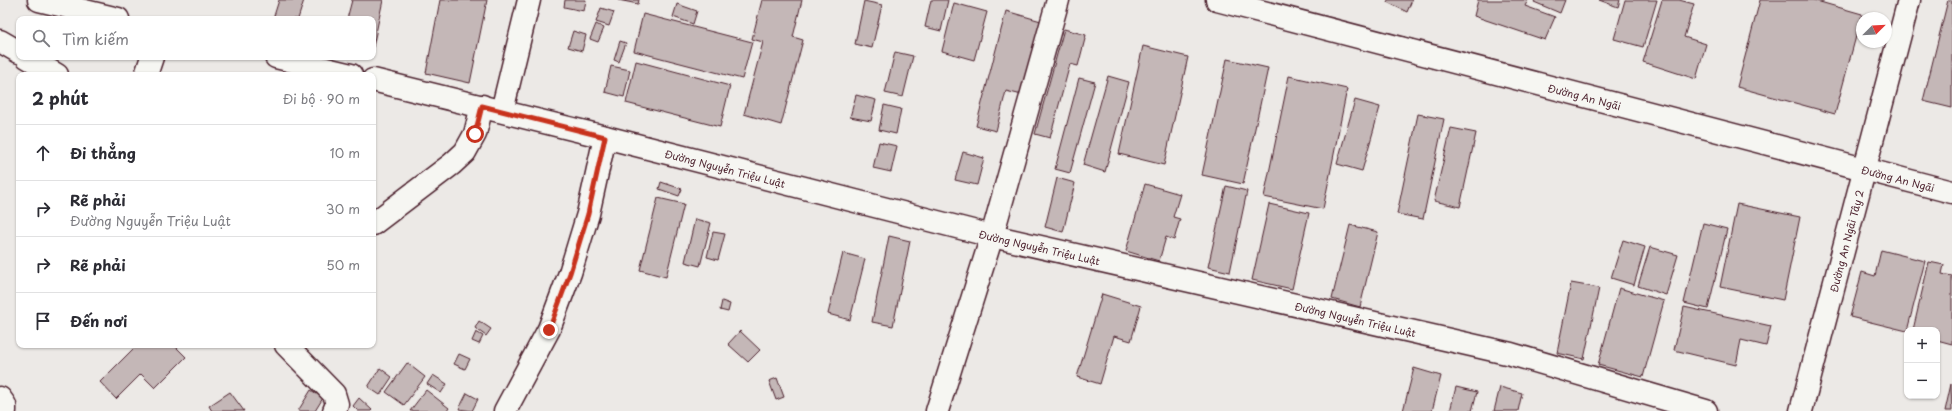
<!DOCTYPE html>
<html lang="vi">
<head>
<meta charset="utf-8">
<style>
  :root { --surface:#fff; --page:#f7f7f7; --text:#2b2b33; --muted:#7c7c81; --line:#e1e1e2 }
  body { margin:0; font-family:"Playpen Sans",sans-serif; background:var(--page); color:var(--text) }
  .controls { position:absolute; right:12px; bottom:12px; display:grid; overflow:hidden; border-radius:8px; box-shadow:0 1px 3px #0004 }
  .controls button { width:36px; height:36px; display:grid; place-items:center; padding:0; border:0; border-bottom:1px solid var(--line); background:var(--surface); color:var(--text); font:20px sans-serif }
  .compass { position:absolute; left:1856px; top:12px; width:36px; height:36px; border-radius:50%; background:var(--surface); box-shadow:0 1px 3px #0004; rotate:66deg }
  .stop { position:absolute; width:12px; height:12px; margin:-9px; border:3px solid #c8321e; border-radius:50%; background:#fff }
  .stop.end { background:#c8321e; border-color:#fff; box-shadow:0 1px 4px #0008 }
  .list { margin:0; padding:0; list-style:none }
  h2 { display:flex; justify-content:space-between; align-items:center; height:52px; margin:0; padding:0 16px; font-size:17px }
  h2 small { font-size:13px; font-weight:400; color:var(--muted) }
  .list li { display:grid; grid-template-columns:26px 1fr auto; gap:12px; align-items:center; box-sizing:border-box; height:56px; padding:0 16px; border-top:1px solid var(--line) }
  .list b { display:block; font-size:15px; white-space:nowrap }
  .list p { margin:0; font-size:13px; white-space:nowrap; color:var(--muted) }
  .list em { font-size:13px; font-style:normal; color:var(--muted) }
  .icon { flex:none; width:22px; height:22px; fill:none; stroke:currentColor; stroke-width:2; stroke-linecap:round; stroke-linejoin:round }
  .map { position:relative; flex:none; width:1952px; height:411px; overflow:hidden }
  .search { position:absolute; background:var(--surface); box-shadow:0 1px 3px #0004; left:16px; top:16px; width:360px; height:44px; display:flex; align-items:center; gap:10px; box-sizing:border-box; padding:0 14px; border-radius:8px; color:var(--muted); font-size:15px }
  .panel { position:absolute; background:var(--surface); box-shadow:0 1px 3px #0004; left:16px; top:72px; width:360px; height:276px; border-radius:8px }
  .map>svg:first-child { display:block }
</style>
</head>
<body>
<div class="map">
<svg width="1952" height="411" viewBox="0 0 1952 411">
  <rect width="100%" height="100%" fill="#ece9e6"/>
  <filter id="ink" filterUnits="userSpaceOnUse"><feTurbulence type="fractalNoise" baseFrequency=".025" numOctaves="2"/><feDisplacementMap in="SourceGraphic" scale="8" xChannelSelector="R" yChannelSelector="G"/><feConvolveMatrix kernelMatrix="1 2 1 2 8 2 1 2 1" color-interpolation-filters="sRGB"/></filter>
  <g filter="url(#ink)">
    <path fill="#c4b7b7" stroke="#4a1f2b" d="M279 0H304L298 19H273Z
      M352 0H383L373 47V19H347Z
      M440 0H487L470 83 426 73Z
      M565 0H586L584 11 564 7Z
      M618 0H639L638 4Z
      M762 0H802L793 37 803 40 781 125 744 114 763 42 752 39Z
      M931 0H948L941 31 925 27Z
      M1388 0H1412L1407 12 1387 2Z
      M1478 0H1528L1525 6 1555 17 1545 40 1474 16Z
      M1535 0H1565L1560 13 1534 2Z
      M1599 0H1620L1618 7Z
      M1625 0H1657L1643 47 1614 39Z
      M1662 0H1679L1694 4 1684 37 1706 44 1696 79 1643 62Z
      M1760 0H1813L1862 14 1835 114 1737 87Z
      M1948 0H1952V108L1923 101Z
      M864 1 882 5 872 48 855 44Z
      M954 3 987 12 974 60 942 51Z
      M677 4 697 11 693 24 673 17Z
      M601 8 614 12 609 26 596 22Z
      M1006 11 1041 21 1022 95 1006 91 996 131 976 126Z
      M643 14 752 42 742 79 634 51Z
      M596 24 604 28 598 42 590 39Z
      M1064 29 1086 35 1078 66 1070 64 1050 138 1035 134Z
      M573 31 586 35 582 51 568 47Z
      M620 41 626 43 619 62 614 60Z
      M1143 46 1188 57 1164 165 1119 154Z
      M895 52 913 56 903 97 885 93Z
      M1227 59 1268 68 1243 184 1202 175Z
      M636 61 730 86 720 127 626 103Z
      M611 66 630 70 624 97 605 92Z
      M1108 76 1129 82 1105 172 1083 165Z
      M1289 76 1347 89 1323 209 1264 197Z
      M1079 78 1095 82 1070 173 1055 169Z
      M856 95 876 100 871 121 850 117Z
      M1355 100 1380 107 1362 171 1337 164Z
      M884 105 901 109 896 134 879 130Z
      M1418 114 1444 119 1423 219 1397 214Z
      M1451 128 1476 133 1460 207 1434 201Z
      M879 142 897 146 891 172 873 168Z
      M963 152 984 158 977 185 955 180Z
      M1057 178 1075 183 1063 232 1045 227Z
      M661 182 682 189 679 196 659 189Z
      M1145 184 1180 194 1173 217 1180 219 1174 240 1166 237 1159 261 1126 251Z
      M1226 186 1247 191 1230 272 1208 267Z
      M658 198 684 204 666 277 640 270Z
      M1269 204 1309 213 1292 289 1252 280Z
      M1737 204 1800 217 1783 300 1720 287Z
      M695 219 711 223 700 266 685 262Z
      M1703 223 1727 229 1708 309 1684 303Z
      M1350 225 1378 232 1360 307 1332 299Z
      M713 232 725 234 718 260 707 257Z
      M889 236 910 241 893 326 872 322Z
      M1623 240 1645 247 1634 285 1611 278Z
      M1650 247 1678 255 1666 295 1638 286Z
      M1881 250 1925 261 1907 331 1850 317 1862 272 1875 276Z
      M843 253 865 259 850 320 828 314Z
      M1929 262 1944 265 1942 274 1952 276V344L1937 340V330H1913Z
      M1571 283 1599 288 1584 359 1557 353Z
      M1619 288 1664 301 1643 377 1598 365Z
      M1102 294 1141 306 1131 341 1114 336 1100 384 1077 377Z
      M722 301 730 304 728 312 720 310Z
      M1684 307 1771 326 1766 346 1741 340 1736 365 1674 350Z
      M479 321 491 329 486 336 475 328Z
      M740 331 760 350 748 362 728 344Z
      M476 332 483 336 479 344 472 341Z
      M137 345H174L186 357 155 388 141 374 116 399 100 382Z
      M459 354 470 359 465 369 454 364Z
      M407 363 425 377 404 405 386 392Z
      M380 368 392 377 380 395 368 387Z
      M1414 368 1441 376 1432 411H1403Z
      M433 375 447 384 441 393 427 384Z
      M777 378 784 397 776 400 769 381Z
      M1951 384 1952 411H1945Z
      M1456 387 1477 392 1472 411H1450Z
      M1500 387 1522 393 1518 411H1494Z
      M311 390 323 398 315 411H298Z
      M426 390 449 408 447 411H410Z
      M230 392 244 411H212L209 406Z
      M467 393 478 399 472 411 459 409Z
      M359 398 372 410 371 411H358L353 406Z"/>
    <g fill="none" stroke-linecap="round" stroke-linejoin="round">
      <defs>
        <g id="minor">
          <path d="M39 0 118 19"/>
          <path d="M0 41 19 52"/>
          <path d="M27 57 57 75"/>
          <path d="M276 57 351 75"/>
          <path d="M146 75 152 57"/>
          <path id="s1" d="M373 80 605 137 992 236 1511 354 1706 411"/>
          <path d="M502 111 529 0"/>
          <path d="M373 224 452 164 465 152 475 134 482 106"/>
          <path d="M286 345 334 394 337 404 334 411"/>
          <path d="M0 398 5 405V411"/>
          <path d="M505 411 549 329 570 273 588 214 605 137"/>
          <path d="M937 411 992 236 1058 0"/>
          <path id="s2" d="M1801 411 1909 0"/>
        </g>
        <g id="major">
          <path id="s3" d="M1217 0 1952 192"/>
        </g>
      </defs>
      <use href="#minor" stroke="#4a1f2b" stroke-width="25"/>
      <use href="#major" stroke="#4a1f2b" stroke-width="25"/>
      <use href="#minor" stroke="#f6f6f2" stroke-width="22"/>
      <use href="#major" stroke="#f6f6f2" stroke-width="22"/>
    </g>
  </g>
  <g fill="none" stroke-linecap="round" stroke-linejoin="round" filter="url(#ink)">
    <path stroke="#c8321e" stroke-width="5" d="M475 134 482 106 605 137 588 214 570 273 549 330"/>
  </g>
  <g text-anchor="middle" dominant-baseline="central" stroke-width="3.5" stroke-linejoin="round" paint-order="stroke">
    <g font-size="10" fill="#4a1f2b" stroke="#f6f6f2">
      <text stroke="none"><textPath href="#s3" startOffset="380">Đường An Ngãi</textPath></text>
      <text stroke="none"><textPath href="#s1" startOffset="363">Đường Nguyễn Triệu Luật</textPath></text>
      <text stroke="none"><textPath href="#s3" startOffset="704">Đường An Ngãi</textPath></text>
      <text stroke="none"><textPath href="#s2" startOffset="176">Đường An Ngãi Tây 2</textPath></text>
      <text stroke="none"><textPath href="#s1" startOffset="687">Đường Nguyễn Triệu Luật</textPath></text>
      <text stroke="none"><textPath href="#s1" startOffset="1011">Đường Nguyễn Triệu Luật</textPath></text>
    </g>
  </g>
</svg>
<div class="controls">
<button>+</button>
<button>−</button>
</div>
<svg class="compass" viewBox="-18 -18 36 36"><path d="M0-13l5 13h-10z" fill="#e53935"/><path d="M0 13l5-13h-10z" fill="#7c7c81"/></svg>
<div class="stop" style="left:475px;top:134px"></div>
<div class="stop end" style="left:549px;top:330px"></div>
<div class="search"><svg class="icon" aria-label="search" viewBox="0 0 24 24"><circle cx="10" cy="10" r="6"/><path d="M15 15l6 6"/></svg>Tìm kiếm</div>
<section class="panel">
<h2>2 phút<small>Đi bộ · 90 m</small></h2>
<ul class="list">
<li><svg class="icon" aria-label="ahead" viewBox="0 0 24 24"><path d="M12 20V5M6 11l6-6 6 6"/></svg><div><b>Đi thẳng</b></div><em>10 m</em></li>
<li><svg class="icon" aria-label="right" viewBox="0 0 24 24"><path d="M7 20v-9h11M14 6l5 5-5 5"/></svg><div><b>Rẽ phải</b><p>Đường Nguyễn Triệu Luật</p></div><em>30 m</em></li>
<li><svg class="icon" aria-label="right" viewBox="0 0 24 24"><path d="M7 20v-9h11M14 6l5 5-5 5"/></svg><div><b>Rẽ phải</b></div><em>50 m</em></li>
<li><svg class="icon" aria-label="arrive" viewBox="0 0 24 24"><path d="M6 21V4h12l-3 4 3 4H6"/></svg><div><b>Đến nơi</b></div></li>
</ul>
</section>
</div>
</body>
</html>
